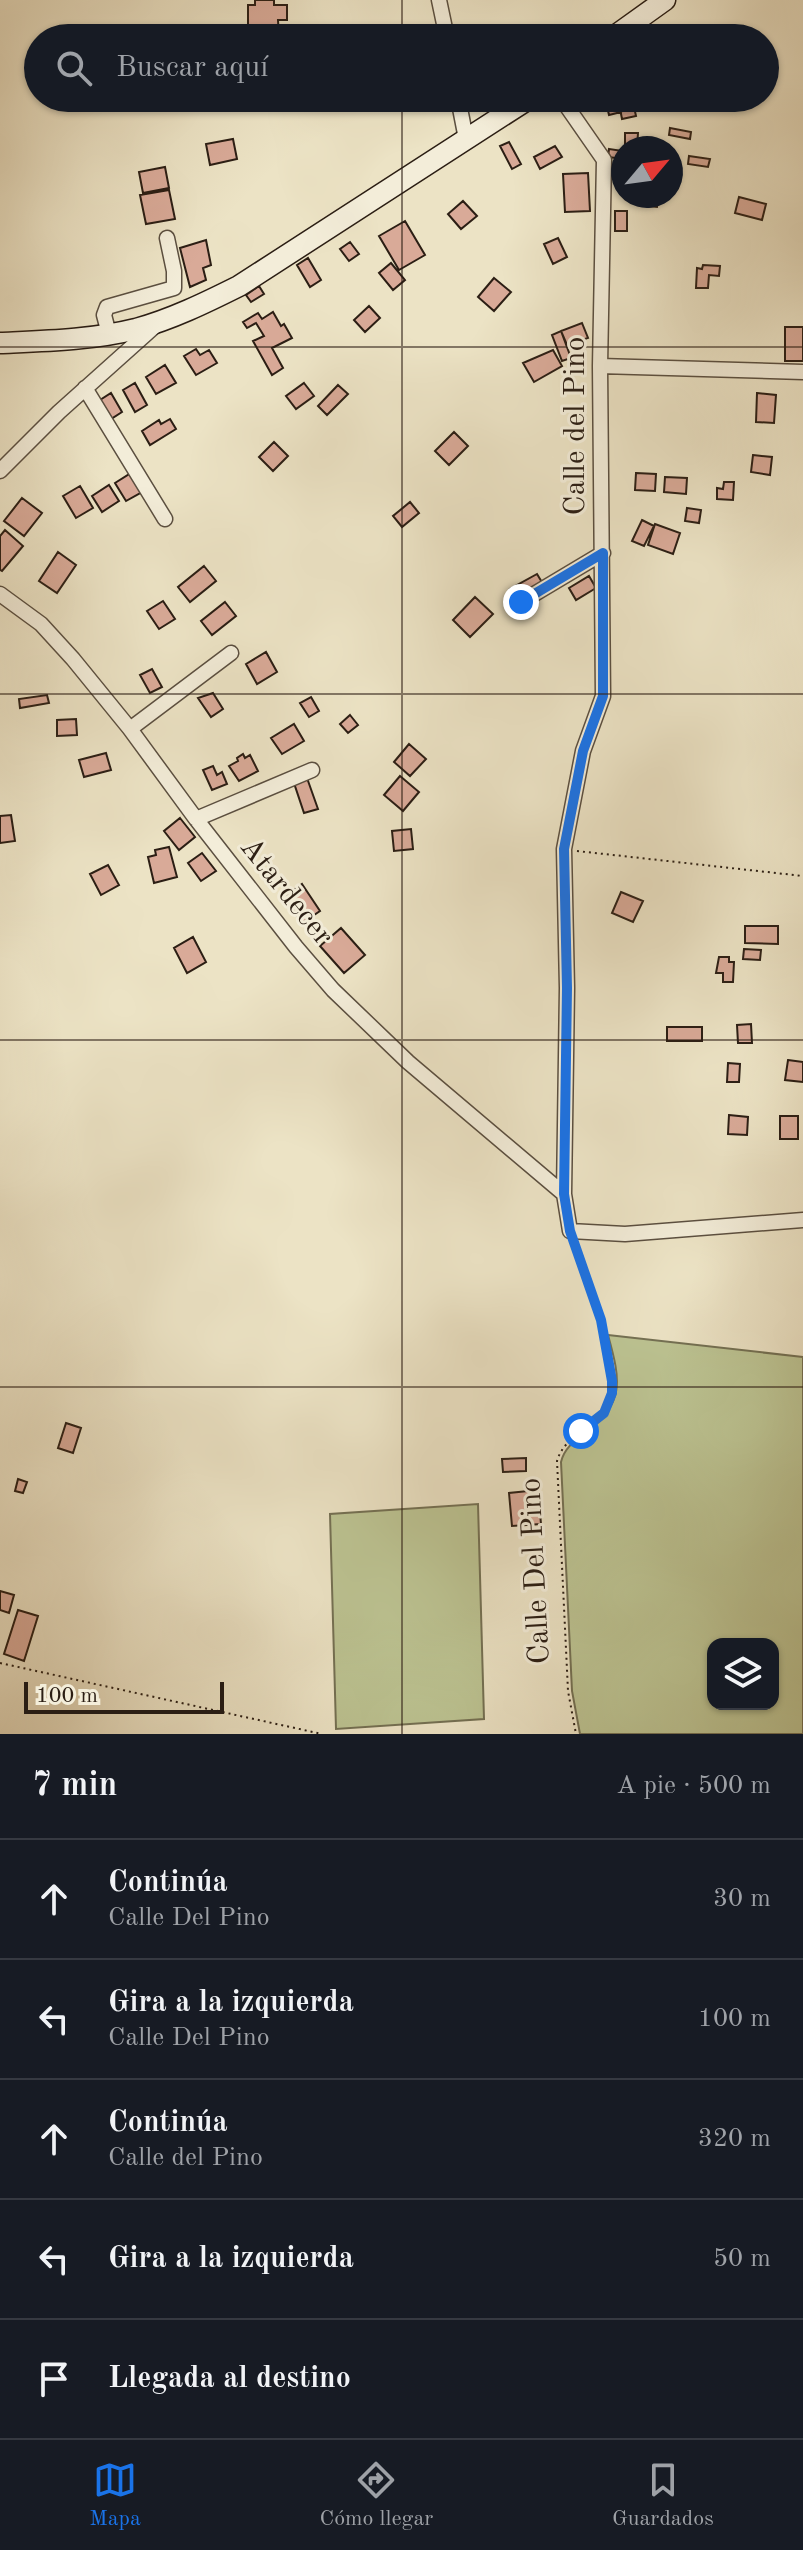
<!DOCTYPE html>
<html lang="es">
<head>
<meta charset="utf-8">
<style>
  :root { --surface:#171b24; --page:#20242c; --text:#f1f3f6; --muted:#9ea1a6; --line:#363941; --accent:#1a73e8 }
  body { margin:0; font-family:"Old Standard TT",serif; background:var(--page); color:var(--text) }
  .controls { position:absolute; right:24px; bottom:24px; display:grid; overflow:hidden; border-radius:16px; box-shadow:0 2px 6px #0004 }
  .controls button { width:72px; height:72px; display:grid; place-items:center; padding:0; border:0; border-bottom:2px solid var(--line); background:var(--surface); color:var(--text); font:40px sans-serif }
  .compass { position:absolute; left:611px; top:136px; width:72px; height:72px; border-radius:50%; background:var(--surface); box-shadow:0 2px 6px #0004; rotate:61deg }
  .scale { position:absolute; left:24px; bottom:20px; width:200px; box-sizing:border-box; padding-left:8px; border:4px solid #2b1e14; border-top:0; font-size:22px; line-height:28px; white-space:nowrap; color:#2b1e14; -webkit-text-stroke:6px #f3edd9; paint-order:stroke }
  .stop { position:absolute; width:24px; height:24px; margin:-18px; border:6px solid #1a73e8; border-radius:50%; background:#fff }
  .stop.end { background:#1a73e8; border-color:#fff; box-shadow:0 2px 8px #0008 }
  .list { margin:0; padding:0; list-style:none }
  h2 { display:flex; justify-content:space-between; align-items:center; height:104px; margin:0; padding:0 32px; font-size:34px }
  h2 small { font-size:26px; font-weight:400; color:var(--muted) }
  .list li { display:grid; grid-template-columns:52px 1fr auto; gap:24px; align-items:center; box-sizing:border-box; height:120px; padding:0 32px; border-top:2px solid var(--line) }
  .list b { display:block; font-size:30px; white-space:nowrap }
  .list p { margin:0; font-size:26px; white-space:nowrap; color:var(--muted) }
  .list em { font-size:26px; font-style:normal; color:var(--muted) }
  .icon { flex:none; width:44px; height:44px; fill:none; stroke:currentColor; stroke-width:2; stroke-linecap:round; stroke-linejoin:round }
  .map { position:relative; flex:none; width:803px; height:1734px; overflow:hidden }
  .search { position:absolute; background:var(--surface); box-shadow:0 2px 6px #0004; left:24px; right:24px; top:24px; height:88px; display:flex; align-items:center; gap:20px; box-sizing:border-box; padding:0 28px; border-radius:44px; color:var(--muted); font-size:30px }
  .sheet { height:704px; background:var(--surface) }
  nav { display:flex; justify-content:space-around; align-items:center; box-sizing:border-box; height:112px; border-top:2px solid var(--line); background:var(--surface); font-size:22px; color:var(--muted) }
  nav a { display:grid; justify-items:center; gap:4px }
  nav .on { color:var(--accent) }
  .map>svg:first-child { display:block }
</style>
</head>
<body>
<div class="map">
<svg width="803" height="1734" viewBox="0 0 803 1734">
  <rect width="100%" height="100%" fill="#ece3c5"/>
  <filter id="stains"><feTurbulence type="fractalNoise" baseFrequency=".0025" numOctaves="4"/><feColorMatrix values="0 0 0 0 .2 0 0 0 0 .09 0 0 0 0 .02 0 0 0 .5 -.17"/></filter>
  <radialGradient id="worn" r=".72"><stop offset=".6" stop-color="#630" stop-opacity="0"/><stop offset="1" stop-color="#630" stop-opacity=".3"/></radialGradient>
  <path fill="#bcc392" stroke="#747053" stroke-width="2" fill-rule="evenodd" d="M608 1335 803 1357V1734H580L572 1691 561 1462C564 1449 573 1442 584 1434 625 1403 621 1382 608 1335ZM713 1644H773V1704H713Z
    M478 1504 484 1719 336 1729 330 1514Z"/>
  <path fill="#d9aa98" stroke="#2b1e14" stroke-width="2" d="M255 0H274V5H287V20H278L279 38H248V5H255Z
    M605 98H617L621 112 609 115Z
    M618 98H632L636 116 622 119Z
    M670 128 691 132 690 139 669 135Z
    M625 133H638L637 148H625Z
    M233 139 237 159 210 165 206 144Z
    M509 142 521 164 512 169 500 146Z
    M555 146 562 157 540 169 534 157Z
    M609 149 623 151V159L608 157Z
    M689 156 710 159 708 167 688 164Z
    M165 167 169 188 143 193 139 172Z
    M588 173 590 211 565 212 563 174Z
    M169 190 175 219 146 224 140 195Z
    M639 196H658L657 207 638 205Z
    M739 197 766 204 762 220 735 213Z
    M463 201 477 216 461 229 448 214Z
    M615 211H627V231H615Z
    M405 221 425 255 399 270 379 236Z
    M558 238 567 257 553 264 544 244Z
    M206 240 211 265 203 268 206 280 190 287 180 248Z
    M350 242 359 254 349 261 340 249Z
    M308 258 321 280 310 287 297 265Z
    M391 263 405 280 393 290 379 273Z
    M703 265 720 266 719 276 709 275 708 288H696L697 268 702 269Z
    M494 278 511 292 494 311 478 297Z
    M259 286 264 294 251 302 246 295Z
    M369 306 380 318 365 332 354 320Z
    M273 312 281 326 284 324 292 338 272 348 283 368 272 375 253 341 264 336 256 323 247 328 243 322 258 313 262 319Z
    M582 323 588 338 567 345 561 331Z
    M785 327H803V361H785Z
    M561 331 571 358 562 361 552 335Z
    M196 349 200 355 209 350 217 363 196 375 184 356Z
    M553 350 562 366 534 382 523 363Z
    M165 365 176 383 156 394 146 377Z
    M135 383 147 405 135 412 123 390Z
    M304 383 314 396 296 409 286 396Z
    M338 385 348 394 327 415 318 406Z
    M111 393 122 412 111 419 100 400Z
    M757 393 776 395 774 423 756 422Z
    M170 419 176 429 150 445 142 431 159 420 161 424Z
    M454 432 468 446 449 465 435 451Z
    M274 442 288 456 273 471 259 457Z
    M753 455 772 457 770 475 751 472Z
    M131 473 142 492 126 501 115 483Z
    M636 473 656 474 655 491 635 490Z
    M665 477 687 478 686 494 664 492Z
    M724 482H734L733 500 717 499V488L723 489Z
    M109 485 119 501 102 512 92 496Z
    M80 486 93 508 76 518 63 496Z
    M22 498 42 513 24 536 4 521Z
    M410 502 419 513 402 527 393 516Z
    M687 508 701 510 699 523 685 521Z
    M642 520 654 526 644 546 632 541Z
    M655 524 680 533 673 554 648 545Z
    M5 530 23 546 2 571 0 570V536Z
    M58 552 76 565 57 593 39 581Z
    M204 566 216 581 190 602 178 587Z
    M537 574 543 584 516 600 510 589Z
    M589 576 596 588 576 600 569 588Z
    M475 597 493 614 470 637 453 620Z
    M163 601 175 619 159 629 147 611Z
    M225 602 236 616 212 635 201 621Z
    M266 652 277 672 257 684 246 664Z
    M152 669 162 687 150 693 140 675Z
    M213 693 223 709 211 717 198 698Z
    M47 695 49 703 20 708 19 699Z
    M311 697 319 711 309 717 300 703Z
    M350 715 358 725 348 733 340 724Z
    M76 719 77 735 57 736V720Z
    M294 724 304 741 282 754 271 738Z
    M409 744 426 759 410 776 394 762Z
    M106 753 111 770 84 777 79 760Z
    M243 754 245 758 250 755 258 771 239 781 229 766 238 761 237 758Z
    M213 766 217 775 222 772 227 784 212 790 203 770Z
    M400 776 419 792 403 811 384 795Z
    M307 778 318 809 304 813 294 783Z
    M11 815 15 841 0 843V816Z
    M180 818 195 837 179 850 164 831Z
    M411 829 413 849 394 851 392 831Z
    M169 847 177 877 154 883 148 857 156 855 155 850Z
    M202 853 216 871 201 881 188 863Z
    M108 865 119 885 101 895 90 874Z
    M302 884 320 911 302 923 284 897Z
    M621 892 643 901 633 922 612 913Z
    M745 926H778V944L745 943Z
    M341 928 365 955 344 973 320 946Z
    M193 937 206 962 187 973 174 948Z
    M744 949 761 950 760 960 743 959Z
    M719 957H729V962H734L733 982H723V973H716Z
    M751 1024 752 1043H738L737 1025Z
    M667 1027H702V1041H667Z
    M788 1060 803 1062V1082L785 1080Z
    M728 1063 740 1064 739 1082H727Z
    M729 1115 748 1117 747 1135 728 1134Z
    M780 1116H798V1139H780Z
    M66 1423 81 1428 73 1453 58 1448Z
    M526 1458V1471L503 1472 502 1459Z
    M18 1479 27 1482 23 1493 15 1491Z
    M538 1490 541 1524 512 1526 509 1493Z
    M0 1591 14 1595 9 1613 0 1610Z
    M18 1610 38 1616 24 1661 4 1654Z"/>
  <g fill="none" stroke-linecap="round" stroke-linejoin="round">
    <defs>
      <path id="street" d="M439 0 447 38
        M458 98 466 139
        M561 98 604 160 600 366 603 696 583 751 564 849 567 988 564 1194 570 1231 625 1234 803 1220
        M109 334 104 315 107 307 174 288V271L167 238
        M600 366 803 372
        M85 388 165 519
        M0 471 59 412 155 326
        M0 594 41 624 73 659 130 729 196 819 296 947 333 990 408 1062 564 1194
        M521 602 603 553
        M130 729 231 653
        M196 819 312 770"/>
      <path id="secondary" d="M612 38 665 0
        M0 343C45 341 92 340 136 329 172 319 205 303 239 286L530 98"/>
    </defs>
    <use href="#street" stroke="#5b4f40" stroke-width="17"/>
    <use href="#secondary" stroke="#2b1e14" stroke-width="23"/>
    <path stroke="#2b1e14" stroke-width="2" stroke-dasharray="2 4" stroke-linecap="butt" d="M577 851 803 876
      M575 1247C586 1284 631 1381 603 1413 588 1431 564 1437 557 1461L568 1691 576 1734
      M0 1663 322 1734"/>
    <use href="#street" stroke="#f3edd9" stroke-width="14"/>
    <use href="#secondary" stroke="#f3edd9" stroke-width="20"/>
  </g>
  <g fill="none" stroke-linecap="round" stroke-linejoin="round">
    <path stroke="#1a73e8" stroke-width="10" d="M521 602 603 553V696L583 751 564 849 567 988 564 1194 570 1231 601 1320 612 1381V1393L604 1413 581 1431"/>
  </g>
  <path fill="none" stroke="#2b1e14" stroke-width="2" stroke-opacity="0.55" d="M402 0V38M402 98V1734M0 347H803M0 694H803M0 1040H803M0 1387H803"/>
  <g text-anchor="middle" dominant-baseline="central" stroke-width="6" stroke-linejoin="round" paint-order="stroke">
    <g font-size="30" fill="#2b1e14" stroke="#f3edd9">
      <text transform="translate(576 426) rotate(-90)">Calle del Pino</text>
      <text transform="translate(286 892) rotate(51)">Atardecer</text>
      <text transform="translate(536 1571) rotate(-93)">Calle Del Pino</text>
    </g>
  </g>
  <rect width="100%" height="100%" filter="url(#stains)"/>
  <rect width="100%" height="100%" fill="url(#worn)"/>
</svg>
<div class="controls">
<button><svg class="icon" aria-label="layers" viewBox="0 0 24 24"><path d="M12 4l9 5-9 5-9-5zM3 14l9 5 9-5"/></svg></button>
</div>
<svg class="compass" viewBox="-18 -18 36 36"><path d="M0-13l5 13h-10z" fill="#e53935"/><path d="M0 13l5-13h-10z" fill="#9ea1a6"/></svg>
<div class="scale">100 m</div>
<div class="stop" style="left:581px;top:1431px"></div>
<div class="stop end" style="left:521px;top:602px"></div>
<div class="search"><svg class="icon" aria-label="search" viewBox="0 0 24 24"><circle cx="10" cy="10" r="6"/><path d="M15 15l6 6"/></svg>Buscar aquí</div>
</div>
<section class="sheet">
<h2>7 min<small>A pie · 500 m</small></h2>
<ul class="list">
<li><svg class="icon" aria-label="ahead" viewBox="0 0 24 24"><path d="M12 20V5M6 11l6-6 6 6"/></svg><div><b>Continúa</b><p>Calle Del Pino</p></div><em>30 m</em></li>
<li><svg class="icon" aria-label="left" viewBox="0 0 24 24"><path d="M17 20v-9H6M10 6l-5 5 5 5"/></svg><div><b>Gira a la izquierda</b><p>Calle Del Pino</p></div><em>100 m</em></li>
<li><svg class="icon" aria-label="ahead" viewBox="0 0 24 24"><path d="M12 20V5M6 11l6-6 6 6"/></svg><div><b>Continúa</b><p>Calle del Pino</p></div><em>320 m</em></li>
<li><svg class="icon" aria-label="left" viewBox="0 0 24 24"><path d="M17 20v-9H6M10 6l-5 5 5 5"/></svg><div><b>Gira a la izquierda</b></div><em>50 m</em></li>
<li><svg class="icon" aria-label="arrive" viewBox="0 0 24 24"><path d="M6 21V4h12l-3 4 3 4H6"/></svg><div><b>Llegada al destino</b></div></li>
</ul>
</section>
<nav>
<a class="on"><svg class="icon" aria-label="map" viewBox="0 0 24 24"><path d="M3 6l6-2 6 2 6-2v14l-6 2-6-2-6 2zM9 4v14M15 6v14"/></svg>Mapa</a>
<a><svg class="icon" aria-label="directions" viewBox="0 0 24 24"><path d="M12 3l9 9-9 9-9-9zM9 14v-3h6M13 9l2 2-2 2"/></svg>Cómo llegar</a>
<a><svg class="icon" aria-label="saved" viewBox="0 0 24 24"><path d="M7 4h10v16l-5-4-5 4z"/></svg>Guardados</a>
</nav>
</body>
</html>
